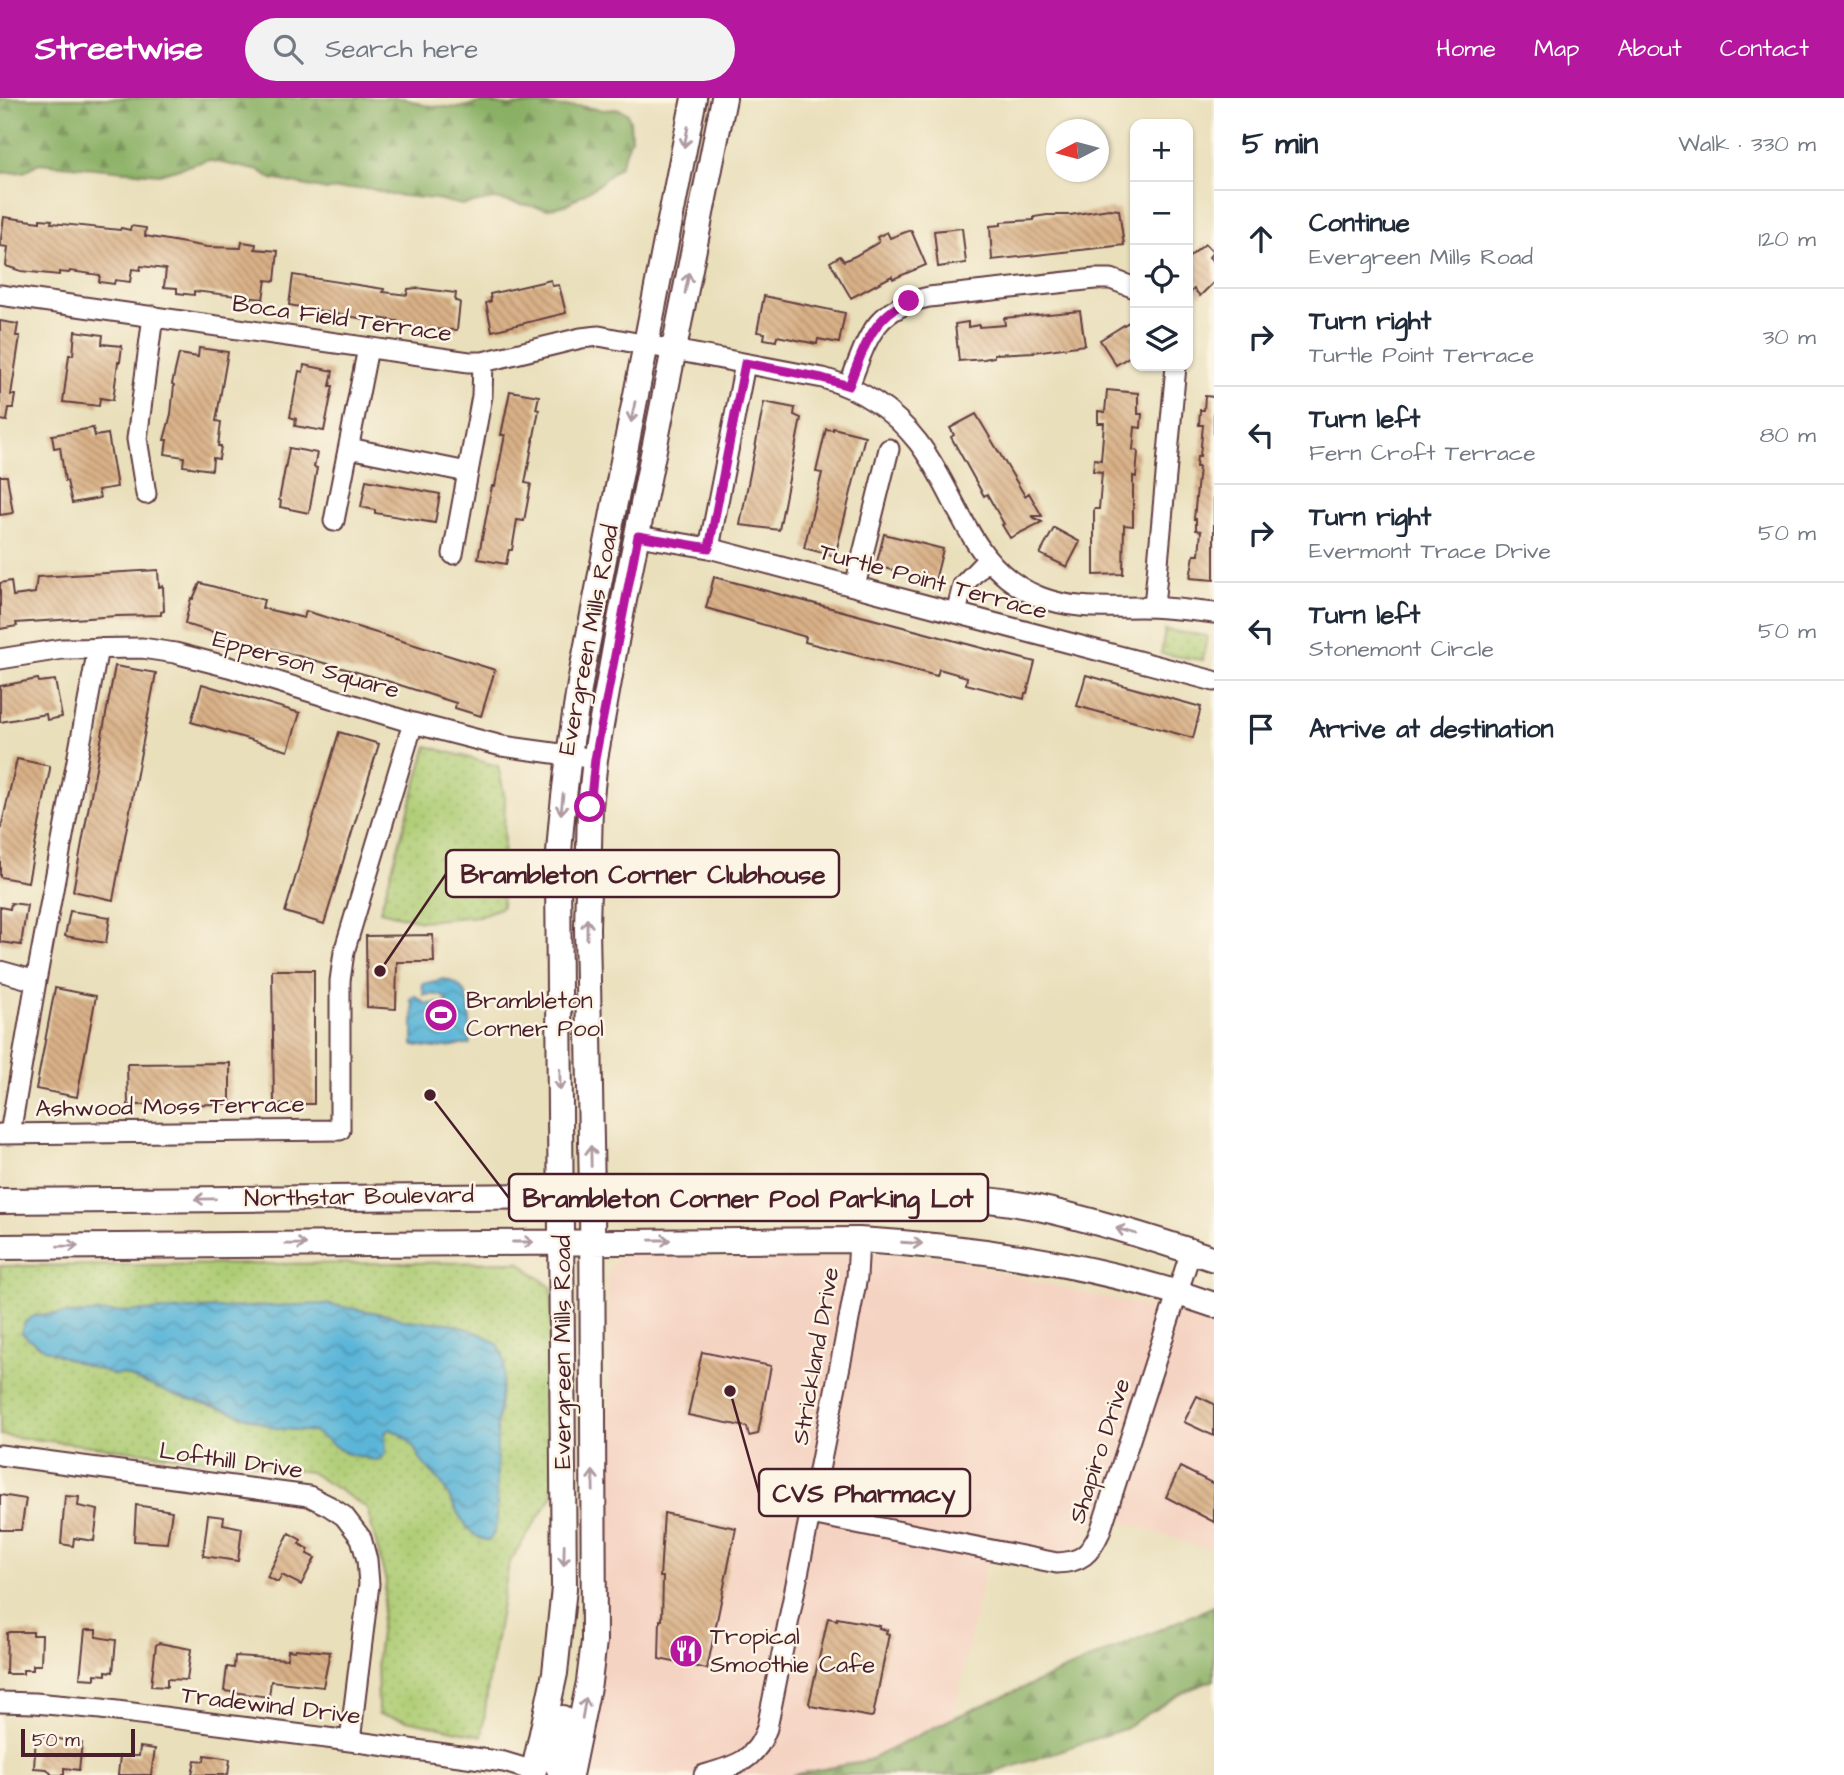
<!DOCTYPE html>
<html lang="en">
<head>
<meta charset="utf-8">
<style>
  :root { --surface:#fff; --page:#f2f2f3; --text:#1f2937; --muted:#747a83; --line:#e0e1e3; --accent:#b5179e }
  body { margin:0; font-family:"Architects Daughter",sans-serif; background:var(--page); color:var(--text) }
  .controls { position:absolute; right:21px; top:21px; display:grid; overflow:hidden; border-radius:14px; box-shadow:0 2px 5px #0004 }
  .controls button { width:63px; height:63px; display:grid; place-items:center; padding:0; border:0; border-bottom:2px solid var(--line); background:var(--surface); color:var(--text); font:35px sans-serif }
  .compass { position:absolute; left:1046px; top:21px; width:63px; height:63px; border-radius:50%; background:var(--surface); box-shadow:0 2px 5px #0004; rotate:264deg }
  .scale { position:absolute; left:21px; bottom:18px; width:114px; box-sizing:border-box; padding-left:7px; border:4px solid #4a1f2b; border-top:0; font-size:19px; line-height:24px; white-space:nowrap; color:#4a1f2b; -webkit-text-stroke:5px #fcf5e5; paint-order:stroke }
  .stop { position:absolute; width:21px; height:21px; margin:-16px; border:5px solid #b5179e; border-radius:50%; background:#fff }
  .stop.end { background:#b5179e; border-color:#fff; box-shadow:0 2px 7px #0008 }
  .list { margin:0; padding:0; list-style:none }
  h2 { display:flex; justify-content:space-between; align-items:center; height:91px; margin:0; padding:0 28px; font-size:30px }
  h2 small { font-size:23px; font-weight:400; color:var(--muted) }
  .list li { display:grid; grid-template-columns:46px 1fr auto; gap:21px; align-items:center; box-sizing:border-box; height:98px; padding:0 28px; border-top:2px solid var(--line) }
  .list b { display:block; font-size:26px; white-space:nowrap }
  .list p { margin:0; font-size:23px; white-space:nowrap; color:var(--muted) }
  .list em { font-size:23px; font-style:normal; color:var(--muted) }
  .icon { flex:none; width:38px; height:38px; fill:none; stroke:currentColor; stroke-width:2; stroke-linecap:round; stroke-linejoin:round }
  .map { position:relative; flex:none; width:1214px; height:1677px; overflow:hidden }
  header { display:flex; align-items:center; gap:42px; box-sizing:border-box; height:98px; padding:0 35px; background:var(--accent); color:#fff }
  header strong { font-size:33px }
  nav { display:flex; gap:38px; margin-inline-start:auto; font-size:24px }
  .search { width:490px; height:63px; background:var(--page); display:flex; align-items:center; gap:18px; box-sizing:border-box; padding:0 24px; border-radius:38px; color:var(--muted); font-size:26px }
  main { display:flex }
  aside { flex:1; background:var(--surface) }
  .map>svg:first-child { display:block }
</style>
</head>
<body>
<header>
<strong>Streetwise</strong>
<div class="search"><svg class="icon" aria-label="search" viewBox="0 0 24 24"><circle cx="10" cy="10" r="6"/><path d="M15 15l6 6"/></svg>Search here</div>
<nav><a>Home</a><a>Map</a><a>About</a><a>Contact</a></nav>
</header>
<main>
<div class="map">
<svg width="1214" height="1677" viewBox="0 0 1214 1677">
  <defs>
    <pattern id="green-dots" width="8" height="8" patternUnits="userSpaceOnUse" patternTransform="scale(1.75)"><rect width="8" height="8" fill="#adcc73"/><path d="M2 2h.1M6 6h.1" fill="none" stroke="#96af64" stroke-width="1.8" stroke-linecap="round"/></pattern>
    <pattern id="forest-firs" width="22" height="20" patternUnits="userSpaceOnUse" patternTransform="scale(1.75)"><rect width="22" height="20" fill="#8ab065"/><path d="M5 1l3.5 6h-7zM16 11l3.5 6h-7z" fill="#738f53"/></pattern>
    <pattern id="water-waves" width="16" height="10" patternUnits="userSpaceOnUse" patternTransform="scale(1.75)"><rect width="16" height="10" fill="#5ab5d8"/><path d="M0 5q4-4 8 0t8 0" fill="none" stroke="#4c93af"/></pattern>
    <pattern id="building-back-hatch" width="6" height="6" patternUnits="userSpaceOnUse" patternTransform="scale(1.75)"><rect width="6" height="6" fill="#d9b187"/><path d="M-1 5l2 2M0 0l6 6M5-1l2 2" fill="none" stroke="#b28f6f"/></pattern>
  </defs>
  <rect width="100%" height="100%" fill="#fcf5e5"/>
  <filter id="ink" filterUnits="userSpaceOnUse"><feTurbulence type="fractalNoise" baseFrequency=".0143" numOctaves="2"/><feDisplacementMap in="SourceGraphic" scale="14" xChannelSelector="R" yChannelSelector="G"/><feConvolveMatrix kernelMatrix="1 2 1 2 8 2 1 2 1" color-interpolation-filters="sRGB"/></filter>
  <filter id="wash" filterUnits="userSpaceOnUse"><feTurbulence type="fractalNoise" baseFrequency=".00686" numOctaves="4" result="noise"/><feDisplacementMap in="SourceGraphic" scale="28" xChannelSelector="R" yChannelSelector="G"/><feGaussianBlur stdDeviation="1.57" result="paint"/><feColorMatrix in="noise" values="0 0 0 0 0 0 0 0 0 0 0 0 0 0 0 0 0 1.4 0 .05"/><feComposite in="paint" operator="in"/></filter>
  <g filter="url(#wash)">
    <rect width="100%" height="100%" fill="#e9dfbb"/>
    <path fill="#f5d3c2" d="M633 1152H653L722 1161 812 1160 892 1156 953 1161 1009 1177 1214 1225V1453L1114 1421 1096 1418 1084 1444 1065 1457 991 1443 953 1620 869 1662 792 1677H580L609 1317 608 1174 618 1160Z"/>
    <path fill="url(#green-dots)" stroke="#7c764f" stroke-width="2" d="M1165 532 1207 538 1203 562 1161 556Z
      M427 648 498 668 505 700 502 809 479 818 421 823 380 813Z
      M519 1164 552 1190 553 1397 509 1465 489 1581 482 1638 378 1616 377 1560 386 1484 367 1410 310 1374 0 1337V1168Z"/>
    <path fill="url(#forest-firs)" stroke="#6a6848" stroke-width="2" d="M0 0H403L424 7 459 10 483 4 509 8 534 6 563 9 580 8 603 12 619 11 627 15 630 22 631 41 620 68 595 89 565 107 547 111 494 101 462 107 436 101 392 97 368 90 327 92 272 81 260 73 208 62 159 76 39 65 24 74 0 75Z
      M1214 1508V1582L1186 1593 1121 1632 988 1677H792L869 1662 953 1620Z"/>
    <path fill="url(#water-waves)" stroke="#526a82" stroke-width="2" d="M444 881C477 889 469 919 470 946L435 950 413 947V907L410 901 415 898 426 906 446 905 447 901C440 896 433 896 424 897L422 886Z
      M325 1206 390 1217 402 1222 448 1225 468 1231 483 1237 498 1247 503 1257 505 1266 497 1326V1422L495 1433 489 1443C462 1439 453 1399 438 1381 434 1375 427 1371 423 1365 413 1348 410 1339 390 1331L385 1335 386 1354 381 1361 374 1362 345 1355 314 1334 275 1330 233 1314 174 1297 122 1276 115 1277C85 1266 44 1257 21 1234L25 1224 36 1217Z"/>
    <g id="blocks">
      <path fill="url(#building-back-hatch)" d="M1109 111 1119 112 1124 147 992 162 990 128 1001 127V124L1034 122V119L1047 117H1070Z
        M4 119 40 124V121L52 122 51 125 120 132 121 130 130 132 131 128 146 130 145 138 207 149 241 150 242 144 256 146 255 151 278 153 275 183 266 182 263 201 194 193V197L177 195V190L164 189 166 171 141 168 140 172 132 171 130 184 115 182 114 186 99 184 100 177 70 173 69 175 59 174V177L21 173 6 168 8 149 0 148Z
        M962 130 966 165 938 169 934 133Z
        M911 132 926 167 893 181 892 178 851 200 830 164 840 158 844 163 855 158 879 144 877 139 887 134 890 140Z
        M1205 146 1213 154 1209 159 1214 164V184L1200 198 1194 191 1188 197V160Z
        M293 177 384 191 383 194 407 197 408 191 417 190 456 195 455 203 460 204 457 232 426 231 396 226 397 223 364 218V221L289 207Z
        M551 182 552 188 559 187 566 215 492 233 486 205 491 203 490 196Z
        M764 198 845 215 839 245 818 241 817 246 777 238 776 243 764 241 765 235 757 234Z
        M1080 213 1085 247 1034 254 994 256V259L984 261 959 263 955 226 968 224V229L979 227V229L1005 227 1004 220Z
        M0 223 18 226 16 238H20L11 297H15L13 310H9L7 323 0 322Z
        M1129 224 1135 234V255L1116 267 1100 242Z
        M75 233 103 237 102 246 122 248 120 264H118L113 302 100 300 99 308 63 304 69 257H73Z
        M199 250 228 254 216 323 221 324 218 348H221L219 361 213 360 212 372 183 368 184 359 165 356 167 342H164L171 316 174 287 172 286 179 256 198 259Z
        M304 267 333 273 330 288H333L324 333 295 328 296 321 290 319 299 273 303 274Z
        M1107 292 1138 295V316H1142L1141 330 1135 329 1133 352 1138 353 1136 379 1133 378V428L1124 427 1123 476 1094 477V411H1099L1102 374 1093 373 1094 361 1101 362 1104 325H1098V313L1105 314Z
        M510 293 539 298 536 311 539 312 525 385 531 386 524 423 517 422 512 452H509L506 466 478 461 492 388H495L505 337H501Z
        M1205 298 1214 299V482L1190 480 1194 457H1199L1201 433 1196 432V421H1194L1199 369H1196L1197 358H1200L1203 327H1199L1200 312H1204Z
        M764 304 795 310 794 317 801 320 779 432 740 427Z
        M976 316 1025 398 1029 395 1042 418H1031L1042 424 1010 440 1002 427 1004 426 987 396 984 398 951 339 954 337 950 330Z
        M93 330 95 338 108 336 117 389 98 392 100 400 72 405 67 383H65L60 349 54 350 52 337Z
        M833 330 865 338 835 458 804 450 822 375 816 374 826 331 833 332Z
        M289 350 317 355 314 369 317 370 309 415 280 409 281 403 279 402Z
        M0 378H7L13 415 0 417Z
        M366 382 440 396 435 425 375 415V412L361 409Z
        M1054 430 1080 444 1067 469 1040 456Z
        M884 436 943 451 935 483 876 468Z
        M158 472 159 489 163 488 164 513 161 514V517L117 518 16 525 17 528 0 531V485L11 483 13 498 35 495 37 479Z
        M714 479 1035 564 1027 595H1025L1024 601 966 586 967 579 939 571 937 578 828 550 805 544 806 539 706 510Z
        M200 485 264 502 262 510 304 520 306 513 495 572 481 618 455 610 456 605 378 580 188 527 185 525 191 500 193 501Z
        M115 568 156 575 113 802 73 793Z
        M1086 577 1201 609 1193 640 1077 608Z
        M38 581 39 584 55 582 62 619 47 622 46 616 0 624V588Z
        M202 586 300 615 288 653 191 624Z
        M339 634 379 646 324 826 285 814Z
        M17 661 50 668V671L28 784 0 779V734Z
        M11 805 27 807 21 847 0 844V809L10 811Z
        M70 813 110 819 106 845 65 838Z
        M433 837 434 864H397L396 911 367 909 366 838Z
        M272 872H314V1006H274Z
        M55 890 96 898 77 999 36 991Z
        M230 965V1006L128 1007 127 966Z
        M702 1254 771 1268 758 1336 749 1338 747 1329 688 1317Z
        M1197 1298 1214 1306V1338L1184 1324Z
        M1180 1369 1214 1386V1424L1166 1399Z
        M0 1397 26 1401 21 1432H0Z
        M65 1398 79 1399 78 1408 98 1412 94 1443 74 1440 73 1448 61 1446Z
        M136 1407 172 1413 167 1445 134 1443Z
        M664 1415 736 1430 707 1571 659 1561 660 1522H662L663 1479H660Z
        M208 1417 224 1419 223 1426 242 1430 238 1463 203 1458Z
        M289 1435 301 1442 299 1446 309 1451 307 1456 315 1460 301 1487 282 1477 278 1484 267 1479Z
        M828 1520 837 1522V1520L880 1528 879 1530 887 1532 886 1535 889 1536 873 1618 871 1619 811 1608 809 1605Z
        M85 1532H96V1539L116 1542 113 1574 106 1573V1577L95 1576V1581L80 1580Z
        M10 1534H33V1537H42L41 1567H33V1572H23V1576H6L7 1535Z
        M159 1545 191 1551 187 1582 167 1581V1589L151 1588 156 1547Z
        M295 1551 330 1554 323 1589 271 1583 269 1599 224 1593 227 1569 234 1570 235 1558 287 1561 288 1552 295 1553Z
        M36 1637 82 1645 79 1672 64 1670V1677H52L47 1671 34 1670Z
        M140 1649 155 1651 151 1677H118L120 1658H139Z
        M205 1657 230 1661 228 1677H192L195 1662 204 1663Z"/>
    </g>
  </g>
  <g filter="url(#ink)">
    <use href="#blocks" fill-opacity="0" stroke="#623c41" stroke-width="2"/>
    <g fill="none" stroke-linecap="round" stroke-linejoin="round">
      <defs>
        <path id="minor" d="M0 197 469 264H483L581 240 599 238 823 280C861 291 893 312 918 344 960 399 969 471 1040 499 1073 512 1106 509 1140 509 1164 509 1189 512 1214 515
          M849 288C868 239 873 211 929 199L1095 181H1111L1135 190
          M349 350 467 374
          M146 396 137 341 153 218
          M334 423 368 250
          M638 438 709 450 1214 583
          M709 450 745 266
          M453 456 482 298 483 264
          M855 488 889 351
          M1154 509 1176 268
          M956 515 963 487 987 462
          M0 561 62 551 142 550 175 555 229 569 413 625 502 648 582 659
          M0 873 36 883
          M0 1036 340 1032V883L344 854 413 625
          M10 1036 36 883 98 550
          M0 1357 309 1398 329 1408 344 1418 361 1440 367 1462 369 1486 350 1643
          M811 1416 1057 1465C1082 1464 1090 1456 1100 1434L1191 1153
          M0 1604 35 1605 101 1611 350 1643 504 1664 534 1673
          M704 1677C735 1668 756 1663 767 1630L843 1253 857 1179 859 1142"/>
        <path id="major" d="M0 1103 896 1095C942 1098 989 1100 1034 1109 1095 1122 1155 1141 1214 1161
          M0 1149 859 1142C980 1149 1100 1167 1214 1207
          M562 1620C558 1637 549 1662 563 1677
          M533 1677 555 1575 564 1490 558 775C561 705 571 637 583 568L694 0
          M570 1677 589 1584 594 1543 592 1096 587 830 590 709 595 661 619 527 724 0"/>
      </defs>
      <use href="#minor" stroke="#623c41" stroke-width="23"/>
      <use href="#major" stroke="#623c41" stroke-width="28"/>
      <use href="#minor" stroke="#fff" stroke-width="19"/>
      <use href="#major" stroke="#fff" stroke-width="24"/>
    </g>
    <defs><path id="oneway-shaft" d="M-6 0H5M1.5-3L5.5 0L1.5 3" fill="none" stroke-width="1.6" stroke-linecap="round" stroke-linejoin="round" transform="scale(1.75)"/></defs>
    <g stroke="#ae9aa0">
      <use href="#oneway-shaft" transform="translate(686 39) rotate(101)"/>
      <use href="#oneway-shaft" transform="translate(687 185) rotate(-79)"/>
      <use href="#oneway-shaft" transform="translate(633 314) rotate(101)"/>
      <use href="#oneway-shaft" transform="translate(562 706) rotate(96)"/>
      <use href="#oneway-shaft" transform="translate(587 831) rotate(-90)"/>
      <use href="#oneway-shaft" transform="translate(560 982) rotate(89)"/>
      <use href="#oneway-shaft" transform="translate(591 1058) rotate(-91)"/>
      <use href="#oneway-shaft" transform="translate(205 1101) rotate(179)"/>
      <use href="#oneway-shaft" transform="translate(1126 1133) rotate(-164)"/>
      <use href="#oneway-shaft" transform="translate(660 1142)"/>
      <use href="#oneway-shaft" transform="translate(523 1144)"/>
      <use href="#oneway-shaft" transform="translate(912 1145) rotate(4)"/>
      <use href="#oneway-shaft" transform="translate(296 1146) rotate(-1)"/>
      <use href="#oneway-shaft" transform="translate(68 1148) rotate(-1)"/>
      <use href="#oneway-shaft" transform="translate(593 1383) rotate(-91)"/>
      <use href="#oneway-shaft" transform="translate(564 1457) rotate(91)"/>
      <use href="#oneway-shaft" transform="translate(584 1610) rotate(-80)"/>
    </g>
  </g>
  <g fill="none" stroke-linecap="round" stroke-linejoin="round" filter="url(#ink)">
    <path stroke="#b5179e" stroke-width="9" d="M590 709 595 661 638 438 709 450 745 265 822 280 849 288C862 254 872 218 909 203"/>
  </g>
  <defs>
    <symbol id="stadium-disc" viewBox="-11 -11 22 22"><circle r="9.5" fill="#b5179e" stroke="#fcf5e5"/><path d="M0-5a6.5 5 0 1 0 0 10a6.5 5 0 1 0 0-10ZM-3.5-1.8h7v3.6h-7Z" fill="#fff"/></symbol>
    <symbol id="restaurant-disc" viewBox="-11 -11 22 22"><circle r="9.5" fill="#b5179e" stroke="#fcf5e5"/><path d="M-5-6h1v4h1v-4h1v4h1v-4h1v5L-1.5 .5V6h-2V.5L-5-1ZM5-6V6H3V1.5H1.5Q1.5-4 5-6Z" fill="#fff"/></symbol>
  </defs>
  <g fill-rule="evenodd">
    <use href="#stadium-disc" x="422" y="898" width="38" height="38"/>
    <use href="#restaurant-disc" x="667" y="1534" width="38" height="38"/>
  </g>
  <g text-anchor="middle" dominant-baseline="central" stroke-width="5" stroke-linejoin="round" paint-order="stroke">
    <g font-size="24" fill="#4a1f2b" stroke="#fcf5e5">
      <text transform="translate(342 221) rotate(8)">Boca Field Terrace</text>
      <text transform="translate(933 484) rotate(15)">Turtle Point Terrace</text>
      <text transform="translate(589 542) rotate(-79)">Evergreen Mills Road</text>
      <text transform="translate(306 567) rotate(16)">Epperson Square</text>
      <text transform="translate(170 1009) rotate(-1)">Ashwood Moss Terrace</text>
      <text transform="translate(359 1099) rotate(-1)">Northstar Boulevard</text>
      <text transform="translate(563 1254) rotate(-90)">Evergreen Mills Road</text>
      <text transform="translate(816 1258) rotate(-80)">Strickland Drive</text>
      <text transform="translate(1100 1353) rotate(-72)">Shapiro Drive</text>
      <text transform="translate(231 1363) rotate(8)">Lofthill Drive</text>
      <text transform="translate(271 1608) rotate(7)">Tradewind Drive</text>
    </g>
    <g font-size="24" fill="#4a1f2b" stroke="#fcf5e5" text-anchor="start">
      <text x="466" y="903">Brambleton<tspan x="466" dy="28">Corner Pool</tspan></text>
      <text x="710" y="1539">Tropical<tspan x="710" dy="28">Smoothie Cafe</tspan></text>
    </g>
  </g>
  <path fill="none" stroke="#4a1f2b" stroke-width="2.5" d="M380 873L446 776M430 997L509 1100M730 1293L759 1395"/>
  <g fill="#4a1f2b" stroke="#fcf5e5" stroke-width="2.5">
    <circle cx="380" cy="873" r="7"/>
    <circle cx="430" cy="997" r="7"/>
    <circle cx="730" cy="1293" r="7"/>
  </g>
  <g fill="#fcf5e5" stroke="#4a1f2b" stroke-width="2.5">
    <rect x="446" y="752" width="393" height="47" rx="7"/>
    <rect x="509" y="1076" width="479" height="47" rx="7"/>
    <rect x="759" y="1371" width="211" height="47" rx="7"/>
  </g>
  <g font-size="26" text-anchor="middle" font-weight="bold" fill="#4a1f2b">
    <text x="643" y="785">Brambleton Corner Clubhouse</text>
    <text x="748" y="1109">Brambleton Corner Pool Parking Lot</text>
    <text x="864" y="1404">CVS Pharmacy</text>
  </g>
</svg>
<div class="controls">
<button>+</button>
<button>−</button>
<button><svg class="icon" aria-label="locate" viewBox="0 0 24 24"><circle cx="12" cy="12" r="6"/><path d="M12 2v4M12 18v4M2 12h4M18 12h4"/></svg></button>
<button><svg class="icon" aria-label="layers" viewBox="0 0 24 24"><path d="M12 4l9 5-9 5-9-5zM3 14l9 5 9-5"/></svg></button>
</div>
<svg class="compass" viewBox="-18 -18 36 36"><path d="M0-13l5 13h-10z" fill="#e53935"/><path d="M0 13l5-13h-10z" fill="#747a83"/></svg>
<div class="scale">50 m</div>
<div class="stop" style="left:590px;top:709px"></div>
<div class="stop end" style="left:909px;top:203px"></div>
</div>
<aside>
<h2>5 min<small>Walk · 330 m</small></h2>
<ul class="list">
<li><svg class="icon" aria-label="ahead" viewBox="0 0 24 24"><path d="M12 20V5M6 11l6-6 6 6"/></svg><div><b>Continue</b><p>Evergreen Mills Road</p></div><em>120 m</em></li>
<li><svg class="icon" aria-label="right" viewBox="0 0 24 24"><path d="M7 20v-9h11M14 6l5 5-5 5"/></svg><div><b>Turn right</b><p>Turtle Point Terrace</p></div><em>30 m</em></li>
<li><svg class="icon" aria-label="left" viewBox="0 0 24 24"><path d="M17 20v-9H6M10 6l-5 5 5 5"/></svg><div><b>Turn left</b><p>Fern Croft Terrace</p></div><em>80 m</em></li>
<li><svg class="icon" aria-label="right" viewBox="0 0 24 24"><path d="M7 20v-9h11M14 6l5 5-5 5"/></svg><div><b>Turn right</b><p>Evermont Trace Drive</p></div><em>50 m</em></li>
<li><svg class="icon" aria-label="left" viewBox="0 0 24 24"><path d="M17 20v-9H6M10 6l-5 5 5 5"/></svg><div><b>Turn left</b><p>Stonemont Circle</p></div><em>50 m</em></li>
<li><svg class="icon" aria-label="arrive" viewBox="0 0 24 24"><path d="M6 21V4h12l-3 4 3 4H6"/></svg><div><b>Arrive at destination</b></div></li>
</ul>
</aside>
</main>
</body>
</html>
